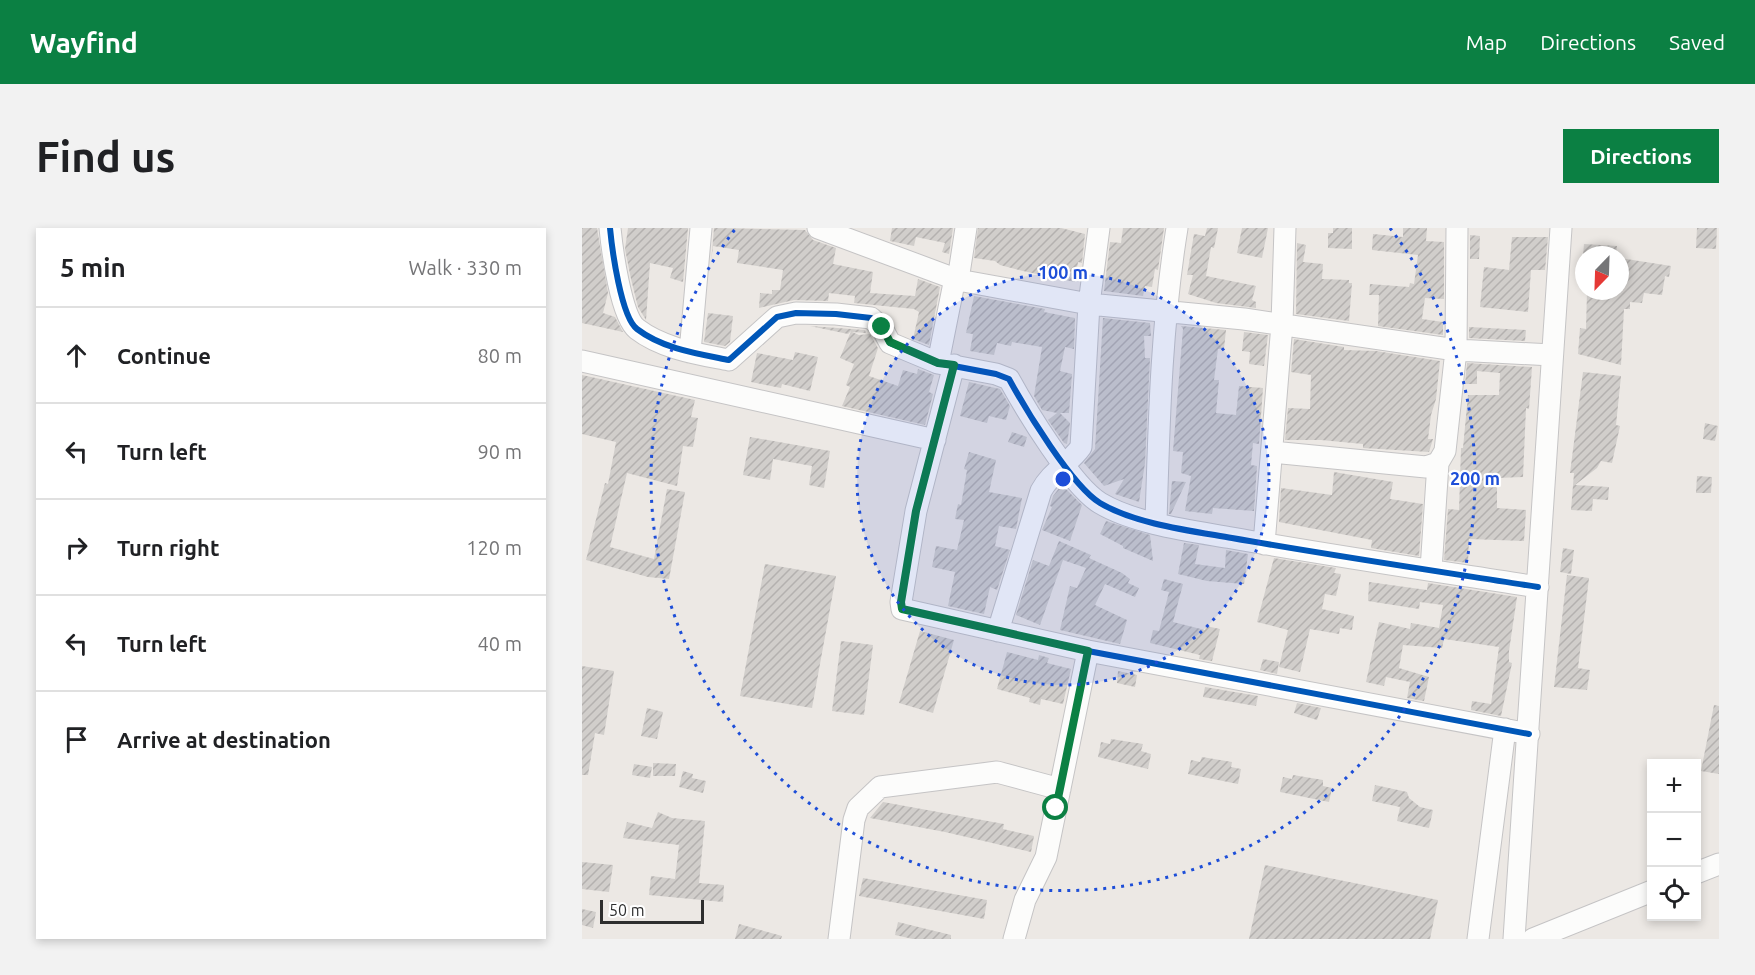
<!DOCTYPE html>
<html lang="en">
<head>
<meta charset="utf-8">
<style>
  :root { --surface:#fff; --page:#f2f2f2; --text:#202124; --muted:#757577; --line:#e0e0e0; --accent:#0b8043 }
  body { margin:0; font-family:Ubuntu,sans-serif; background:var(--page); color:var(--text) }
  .controls { position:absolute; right:18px; bottom:18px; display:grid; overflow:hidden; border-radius:0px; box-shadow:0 3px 9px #0003 }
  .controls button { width:54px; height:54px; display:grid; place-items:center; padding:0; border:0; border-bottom:2px solid var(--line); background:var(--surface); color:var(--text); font:30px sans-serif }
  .compass { position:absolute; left:993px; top:18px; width:54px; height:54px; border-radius:50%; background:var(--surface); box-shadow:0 3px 9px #0003; rotate:203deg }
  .scale { position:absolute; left:18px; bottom:15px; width:104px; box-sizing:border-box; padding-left:6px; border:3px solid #2e2e2e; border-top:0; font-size:16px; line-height:21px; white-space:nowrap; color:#2e2e2e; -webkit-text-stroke:4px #fff; paint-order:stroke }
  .stop { position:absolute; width:18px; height:18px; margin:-14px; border:4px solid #0b8043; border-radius:50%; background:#fff }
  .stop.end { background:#0b8043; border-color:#fff; box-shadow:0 2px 6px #0008 }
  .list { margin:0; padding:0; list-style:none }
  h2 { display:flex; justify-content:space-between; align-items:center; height:78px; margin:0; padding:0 24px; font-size:26px }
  h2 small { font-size:20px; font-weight:400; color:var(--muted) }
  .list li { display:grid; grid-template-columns:39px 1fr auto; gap:18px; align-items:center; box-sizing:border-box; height:96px; padding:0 24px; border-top:2px solid var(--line) }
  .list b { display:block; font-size:22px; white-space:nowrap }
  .list em { font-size:20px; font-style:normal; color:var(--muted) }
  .icon { flex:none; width:33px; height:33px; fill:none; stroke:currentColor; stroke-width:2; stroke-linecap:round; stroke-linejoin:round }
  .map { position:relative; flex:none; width:1137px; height:711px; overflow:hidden; border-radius:0px }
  header { display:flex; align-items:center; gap:36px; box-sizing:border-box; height:84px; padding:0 30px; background:var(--accent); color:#fff }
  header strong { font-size:28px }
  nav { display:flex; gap:33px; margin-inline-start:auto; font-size:21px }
  .intro { display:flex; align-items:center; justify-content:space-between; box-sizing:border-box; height:144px; padding:0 36px }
  h1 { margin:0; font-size:42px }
  .button { padding:15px 27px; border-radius:0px; background:var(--accent); color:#fff; font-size:21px; font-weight:700 }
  main { display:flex; gap:36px; padding:0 36px }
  aside { flex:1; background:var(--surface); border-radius:0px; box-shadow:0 3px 9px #0003 }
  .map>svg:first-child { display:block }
</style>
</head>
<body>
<header>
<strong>Wayfind</strong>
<nav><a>Map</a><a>Directions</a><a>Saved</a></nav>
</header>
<div class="intro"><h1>Find us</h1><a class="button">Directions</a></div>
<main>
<aside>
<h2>5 min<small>Walk · 330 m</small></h2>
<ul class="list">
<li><svg class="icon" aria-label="ahead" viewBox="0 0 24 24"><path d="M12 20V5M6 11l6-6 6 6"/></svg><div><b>Continue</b></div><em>80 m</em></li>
<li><svg class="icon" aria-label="left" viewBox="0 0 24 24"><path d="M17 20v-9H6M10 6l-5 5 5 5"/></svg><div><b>Turn left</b></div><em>90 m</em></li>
<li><svg class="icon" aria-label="right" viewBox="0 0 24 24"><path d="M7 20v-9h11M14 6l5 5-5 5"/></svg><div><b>Turn right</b></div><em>120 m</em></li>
<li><svg class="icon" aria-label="left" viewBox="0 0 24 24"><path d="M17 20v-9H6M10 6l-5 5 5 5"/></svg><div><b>Turn left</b></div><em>40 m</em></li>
<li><svg class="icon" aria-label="arrive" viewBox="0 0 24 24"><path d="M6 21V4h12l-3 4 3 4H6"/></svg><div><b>Arrive at destination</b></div></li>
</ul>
</aside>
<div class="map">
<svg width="1137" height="711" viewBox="0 0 1137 711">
  <defs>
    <pattern id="building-hatch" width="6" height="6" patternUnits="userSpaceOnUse" patternTransform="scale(1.5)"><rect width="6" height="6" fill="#d1cecb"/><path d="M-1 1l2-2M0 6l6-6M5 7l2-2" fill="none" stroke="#b4b1af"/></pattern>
  </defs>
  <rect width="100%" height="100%" fill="#ece8e4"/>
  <path fill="url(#building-hatch)" d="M0 0H15L26 65 21 85 33 89 41 104 0 95Z
    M46 0H106L101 54 88 50 91 40 68 35 64 92 56 79 49 51 43 21Z
    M132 0 223 2 231 12 254 20 251 36 291 44 288 65 333 68 336 51 358 59 347 117 331 111 337 84 332 81 272 75 273 68 247 65 246 73 212 72 177 80 178 65 190 66V62H198L201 42 155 35 157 22 131 18 129 35Z
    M310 0H371L367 26 360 24 363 15 334 9 332 18 308 13Z
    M396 0H479L503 6 500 35 496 34 493 54 441 43 418 37 413 33 392 30Z
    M541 0H582L576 42 573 41 570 59 563 58 561 68 522 63 528 14 539 15Z
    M625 0H636L632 20 629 19 624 48 674 58 670 72 674 74V80L634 75 606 66 611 47H605L612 6 623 8Z
    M660 0H686L680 30 655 25Z
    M751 0H770V21L746 20V5H751Z
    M821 0H845L844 13 862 14V71L843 70 840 91 861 94V107L796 98 797 67H787L788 56 827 59 828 55 832 56 836 27 790 22 791 6 821 9Z
    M1115 0H1135L1134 21 1114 20Z
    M888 7 898 8 897 31H888Z
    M930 9H966L963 42H949L946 84 898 79 902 39 927 42Z
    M715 15 724 17 721 34 741 36 740 51 767 52V55H770L767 93 714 86Z
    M1002 16 1035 18 1034 27H1001Z
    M1038 30 1089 38 1087 49 1083 48 1080 67 1062 65 1060 75 1048 74V81H1042L1039 137 996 126 998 100 1004 101 1005 63H1041Z
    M392 68 463 81 462 84 493 90 492 121 483 119 478 143 490 146 487 185H478L488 195 485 216 482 215 466 192 475 185 460 182 452 168 460 119 430 114 429 118 415 115 412 127 388 123 391 106 384 105Z
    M126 85 151 88 148 114 143 118 122 114Z
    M521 90 568 95 569 108H562L563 130H568L563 235 557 274 533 266 542 251 522 258 502 235 513 221Z
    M228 98 283 102 284 105 270 104 277 107 288 106 296 120 287 148 316 158 321 142 335 146 336 141 352 147 347 164 351 166 343 197 260 178 268 159 264 157 272 136 258 130 269 103 266 106Z
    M599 98 644 102 642 121H636L632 152H637L634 185 654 187 657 158 681 160 677 216 671 215 669 237 675 238 672 283 631 280 630 286 603 283 609 248 599 245 601 224 591 223 601 101Z
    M887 99 944 102 943 113 887 110Z
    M662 104 686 107 682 138 667 136 668 124 660 123Z
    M712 111 762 119V122L794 123 858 133 854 171 849 187 846 211H851L847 224 781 220V216L739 212H703L706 180 728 181 729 147 709 144Z
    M213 124 236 129 228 163 200 156 199 160 169 154 175 125 211 132Z
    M885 135 950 139 947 181 944 180 941 249 915 250V280L944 282 942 313 887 311 886 335 862 332 866 281 877 282 879 220H881L886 167H917L918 145 895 143V156H883Z
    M1001 144 1039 148 1034 197 1038 198 1030 235 1019 233 1015 240 993 257 1027 259 1026 272 1011 271 1010 283 989 282 992 245H988Z
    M0 147 113 172 109 189 116 190 111 219 101 218 95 258 45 245 28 319 72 331 85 261 103 264 87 351 66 349 4 332 23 255 26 256 34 214 0 206Z
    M387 154 418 161 428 178 424 192 407 188 405 195 378 188Z
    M1123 195 1136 198 1133 213 1121 211Z
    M430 204 445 209 442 219 426 214Z
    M168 209 248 223 242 260 227 257 230 238 191 231 188 252 161 247Z
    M387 224 414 232 407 264 440 270 434 301 417 298 413 318 428 322 415 362 408 359 402 386 366 378 373 344 350 339 354 318 375 322 382 292 373 291 376 276 379 277 385 242 382 241Z
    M752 244 811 254 808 271 841 276 837 328 789 320 790 312 697 294 699 260 750 267Z
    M1115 248 1130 249 1129 265H1114Z
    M590 253 604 254 589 286H587Z
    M478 259 485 262 500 277 488 313 460 302 470 279 468 278 471 268Z
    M524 293 568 307 571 333 541 320V318L518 306Z
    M477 313 509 327 507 330 540 345 548 351 546 355 557 360 553 369 523 356 513 377 545 392 538 416 478 402 488 358 495 360 504 340 481 332 458 397 434 387 451 332 467 338Z
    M602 315 617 317 613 336 643 340 644 322 666 326 662 356 625 353 596 346Z
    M981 320 992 322 989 346 978 344Z
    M692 330 754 340 752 345 759 346 754 368 743 366 740 381 772 388 770 402 758 400 757 406 728 401 718 444 697 439 706 402 675 394Z
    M183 336 254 348 230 480 158 468Z
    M985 347 1007 350 996 440 1008 442 1005 462 972 459Z
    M582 351 601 356 591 394 623 402 624 398 638 401 630 433 617 431 618 427 568 415 571 402 577 403 587 364 579 362Z
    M787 354 845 362 846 355 935 369 927 423V434L930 435 919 488 889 482 890 473 909 476 917 419 862 411 860 420 821 417 817 440 847 449 842 473 825 470 828 454 804 449 802 458 784 454 797 394 828 401 829 395 857 400 861 377 838 374 837 381 786 373Z
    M338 403 372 412 351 485 317 475Z
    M259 413 291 417 282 487 250 483Z
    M425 424 456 432 457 427 467 430 465 435 489 441 481 476 459 471 458 477 447 474 448 470 415 461Z
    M681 431 697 434 695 446 678 442Z
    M0 438 32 443 22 507 13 505 6 547H0Z
    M536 443 555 447 553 459 535 455Z
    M623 459 676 468 674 478 621 469Z
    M715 475 739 480 735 492 712 485Z
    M1132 477 1137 478V546L1119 543Z
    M65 480 81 484 75 511 59 508Z
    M529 511 561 516 559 523 569 526 566 541 516 529 519 514 528 516Z
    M620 529 650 534 649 539 659 541 656 556 606 546 609 532 618 534Z
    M71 535 94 536 93 548H71Z
    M52 536 70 539 68 550 50 547Z
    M101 543 111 546 110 550 124 553 121 565 97 559Z
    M711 547 741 552V558L750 560 747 574 698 564 701 549 710 551Z
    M793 557 825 564 827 570 838 579 851 582 847 600 815 593 818 579 790 573Z
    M301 574 422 596 421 601 452 608 449 624 363 604 288 590Z
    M76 584 90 590 123 593 117 655 142 657 141 674 67 667 69 648 93 651 97 617 41 610 45 594 70 600Z
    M0 634 31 637 27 664 0 661Z
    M683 637 856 672 848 711H667Z
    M281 650 405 672 402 691 277 668Z
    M0 681 14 684 11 700 0 697Z
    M316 694 369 707V711H331L313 707Z
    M157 696 200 708 199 711H153Z"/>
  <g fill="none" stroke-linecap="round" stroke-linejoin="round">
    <defs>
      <path id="minor" d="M28 0C30 21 39 89 55 101 81 121 117 126 147 132L195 89 214 85 254 86 289 90 300 100 308 115 356 135 414 146 427 151C444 182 490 258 518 275 553 296 610 303 650 310 752 328 854 343 956 359
        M236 0 376 52 507 76 662 91 874 122 970 127
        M108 124 119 0
        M0 133 353 212
        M356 135 372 55 376 52 384 0
        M372 137 334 283 319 374 320 381 506 423 947 506
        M690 224 844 239 856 235 863 223 874 122 875 0
        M574 294C577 194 579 99 595 0
        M682 316 700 96 703 0
        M849 342 856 235
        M416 403 459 263C469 244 487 236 499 219L507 76 517 0
        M1114 645 1137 636
        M257 711 272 592 276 580 298 559 415 544 478 561
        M432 711 443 672 464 629 506 423
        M896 711 923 501
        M932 711 979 0
        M951 711 1070 663"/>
    </defs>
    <use href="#minor" stroke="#c5c4c5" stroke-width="23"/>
    <use href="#minor" stroke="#fcfcfb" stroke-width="21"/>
    <defs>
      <path id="cycleway" d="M28 0C30 21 39 89 55 101 81 121 117 126 147 132L195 89 214 85 254 86 289 90 300 100 308 115 356 135 414 146 427 151C444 182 490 258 518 275 553 296 610 303 650 310 752 328 854 343 956 359
        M372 137 334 283 319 374 320 381 506 423 947 506"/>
    </defs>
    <use href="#cycleway" stroke="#fff" stroke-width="10"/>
    <use href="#cycleway" stroke="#0057b8" stroke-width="6"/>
  </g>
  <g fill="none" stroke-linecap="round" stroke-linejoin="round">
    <path stroke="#0b8043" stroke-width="8" d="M300 99 308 114 356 135 372 137 334 283 319 374 320 381 506 423 474 580"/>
  </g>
  <circle cx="481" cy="251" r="206" fill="#1d4ed8" fill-opacity=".12"/>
  <g fill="none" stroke="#1d4ed8" stroke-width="3" stroke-dasharray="3 6">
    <circle cx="481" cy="251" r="206"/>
    <path d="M808 0A412 412 0 1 1 154 0"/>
  </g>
  <circle cx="481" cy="251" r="9" fill="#1d4ed8" stroke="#fff" stroke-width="3"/>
  <g font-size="18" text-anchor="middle" font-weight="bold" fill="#1d4ed8" stroke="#fff" stroke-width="4.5" stroke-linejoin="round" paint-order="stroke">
    <text x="481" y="51">100 m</text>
    <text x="893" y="257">200 m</text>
  </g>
</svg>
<div class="controls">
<button>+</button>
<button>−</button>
<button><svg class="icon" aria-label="locate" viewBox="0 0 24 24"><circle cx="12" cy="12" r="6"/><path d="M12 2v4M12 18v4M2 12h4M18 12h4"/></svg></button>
</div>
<svg class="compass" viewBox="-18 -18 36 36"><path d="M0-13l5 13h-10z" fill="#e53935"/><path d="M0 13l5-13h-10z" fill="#757577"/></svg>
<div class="scale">50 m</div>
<div class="stop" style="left:474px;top:580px"></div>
<div class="stop end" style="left:300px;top:99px"></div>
</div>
</main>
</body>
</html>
